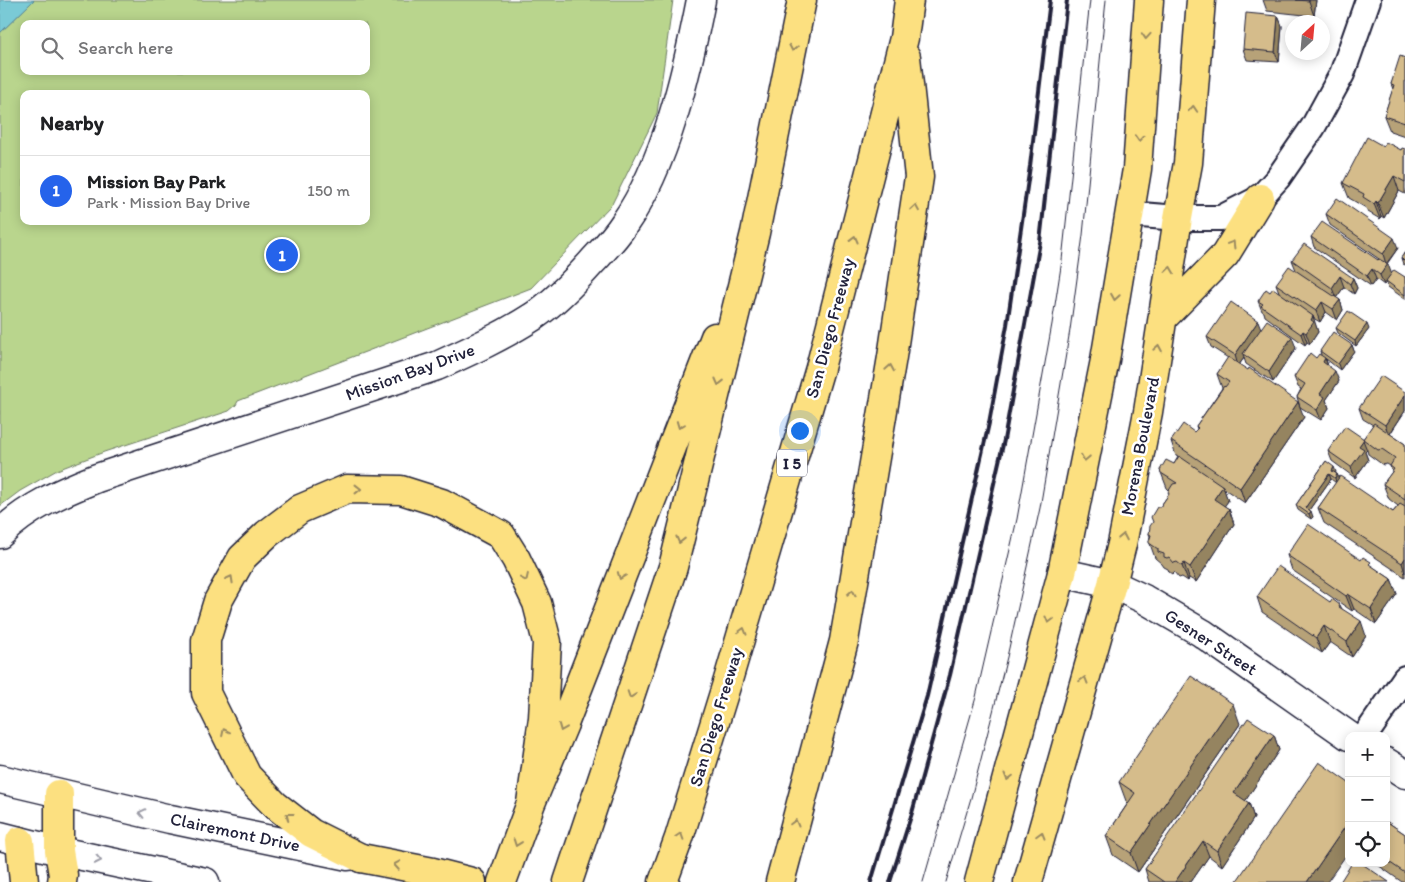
<!DOCTYPE html>
<html lang="en">
<head>
<meta charset="utf-8">
<style>
  :root { --surface:#fff; --page:#f6f6f6; --text:#202124; --muted:#757577; --line:#e0e0e0; --accent:#2563eb }
  body { margin:0; font-family:Itim,sans-serif; background:var(--page); color:var(--text) }
  .controls { position:absolute; right:15px; bottom:15px; display:grid; overflow:hidden; border-radius:10px; box-shadow:0 2px 12px #0003 }
  .controls button { width:45px; height:45px; display:grid; place-items:center; padding:0; border:0; border-bottom:1px solid var(--line); background:var(--surface); color:var(--text); font:25px sans-serif }
  .compass { position:absolute; left:1285px; top:15px; width:45px; height:45px; border-radius:50%; background:var(--surface); box-shadow:0 2px 12px #0003; rotate:26deg }
  .you { position:absolute; left:799px; top:430px; width:18px; height:18px; margin:-12px; border:4px solid #fff; border-radius:50%; background:#1a73e8; box-shadow:0 0 0 8px #1a73e833 }
  .badge { display:grid; place-items:center; width:32px; height:32px; border-radius:50%; background:var(--accent); color:#fff; font-size:16px; font-weight:700 }
  .pin { position:absolute; translate:-50% -50%; border:2px solid #fff; box-shadow:0 1px 5px #0006 }
  .list { margin:0; padding:0; list-style:none }
  h2 { display:flex; justify-content:space-between; align-items:center; height:65px; margin:0; padding:0 20px; font-size:21px }
  h2 small { font-size:16px; font-weight:400; color:var(--muted) }
  .list li { display:grid; grid-template-columns:32px 1fr auto; gap:15px; align-items:center; box-sizing:border-box; height:70px; padding:0 20px; border-top:1px solid var(--line) }
  .list b { display:block; font-size:19px; white-space:nowrap }
  .list p { margin:0; font-size:16px; white-space:nowrap; color:var(--muted) }
  .list em { font-size:16px; font-style:normal; color:var(--muted) }
  .icon { flex:none; width:28px; height:28px; fill:none; stroke:currentColor; stroke-width:2; stroke-linecap:round; stroke-linejoin:round }
  .map { position:relative; flex:none; width:1405px; height:882px; overflow:hidden }
  .search { position:absolute; background:var(--surface); box-shadow:0 2px 12px #0003; left:20px; top:20px; width:350px; height:55px; display:flex; align-items:center; gap:12px; box-sizing:border-box; padding:0 18px; border-radius:10px; color:var(--muted); font-size:19px }
  .panel { position:absolute; background:var(--surface); box-shadow:0 2px 12px #0003; left:20px; top:90px; width:350px; height:135px; border-radius:10px }
  .map>svg:first-child { display:block }
</style>
</head>
<body>
<div class="map">
<svg width="1405" height="882" viewBox="0 0 1405 882">
  <rect width="100%" height="100%" fill="#fff"/>
  <filter id="ink" filterUnits="userSpaceOnUse"><feTurbulence type="fractalNoise" baseFrequency=".02" numOctaves="2"/><feDisplacementMap in="SourceGraphic" scale="10" xChannelSelector="R" yChannelSelector="G"/><feConvolveMatrix kernelMatrix="1 2 1 2 8 2 1 2 1" color-interpolation-filters="sRGB"/></filter>
  <g filter="url(#ink)">
    <path fill="#b9d58d" stroke="#6e7c64" fill-rule="evenodd" d="M34 0H673L657 113 612 204 531 288 238 401 236 405 229 411 104 452 57 470 20 491 0 506V33ZM24 24H366V71H24ZM24 94H366V221H24Z"/>
    <path fill="#7acad6" stroke="#578798" d="M0 0H34L0 33Z"/>
    <g fill="none" stroke-linecap="round" stroke-linejoin="round">
      <defs>
        <path id="street" d="M1129 214 1178 218H1221L1260 198 1278 178 1313 127 1342 74 1368 0
          M1365 736 1405 678"/>
        <path id="secondary" d="M0 534C27 507 62 492 97 478L437 366C470 351 503 336 534 316 556 301 575 281 592 262 603 250 615 238 624 224 666 164 687 72 701 0
          M1062 573 1112 584 1144 599 1202 633 1349 736
          M1386 762 1405 774
          M0 779 170 819 348 856
          M0 836 59 851 205 882"/>
        <path id="primary" d="M1163 318 1225 255 1260 198
          M361 858 433 872 472 882
          M979 882 1062 573 1105 360 1137 169 1149 0
          M1028 882 1112 584 1122 544 1148 412 1178 218 1188 163 1201 0"/>
        <path id="highway" d="M59 794V851L63 875 62 882
          M20 841 24 882
          M361 858 311 833 275 805 247 776 206 693V640L218 601 242 558 267 534 300 509 347 489 401 490 442 503 501 535 516 559 537 603 547 642 543 718 531 803
          M502 882 531 803 564 724 715 337
          M568 882 673 567 755 233 802 0
          M663 882 679 838 728 680 820 368 904 38 909 0
          M780 882 844 641 892 357 919 177 906 57"/>
      </defs>
      <use href="#street" stroke="#22223b" stroke-width="28"/>
      <use href="#secondary" stroke="#22223b" stroke-width="31"/>
      <use href="#primary" stroke="#22223b" stroke-width="31"/>
      <use href="#highway" stroke="#22223b" stroke-width="31"/>
      <use href="#street" stroke="#fff" stroke-width="24"/>
      <use href="#secondary" stroke="#fff" stroke-width="28"/>
      <use href="#primary" stroke="#fce080" stroke-width="28"/>
      <use href="#highway" stroke="#fce080" stroke-width="28"/>
      <path stroke="#22223b" stroke-width="1" d="M923 882 976 697 1017 519 1052 324 1062 260 1090 0
        M946 882 971 798 1007 657 1040 508 1070 330 1083 235 1106 0"/>
      <path stroke="#22223b" stroke-width="4" d="M871 882 927 696 989 423 1007 325 1030 166 1050 0
        M890 882 912 813 950 675 1004 440 1040 242 1067 0"/>
    </g>
    <path fill="#b7a278" stroke="#22223b" d="M1263 0H1316L1314 16 1267 11Z
      M1278 16 1282 26 1279 62 1247 60 1243 49Z
      M1405 58V136L1390 131 1384 116 1393 89 1391 84Z
      M1383 146 1401 150 1405 149V194L1399 191 1384 218 1381 216 1380 219 1368 212 1366 208 1349 198 1343 183Z
      M1326 214 1398 248 1387 264 1391 274 1405 277V299L1388 287 1386 282 1384 285 1376 279 1371 286 1314 247 1311 237 1378 260 1379 259 1330 225Z
      M1405 252V265L1403 264 1401 258Z
      M1292 260 1353 278 1357 288 1354 294 1344 287 1336 298 1340 300 1343 310 1337 320 1326 312 1320 322 1313 318 1318 332 1310 344 1307 342 1305 345 1265 316 1264 312 1262 311 1258 301 1270 292H1279L1276 284 1296 270Z
      M1261 328 1296 348 1273 382 1246 364 1244 358 1239 365 1304 417 1245 503 1223 488 1228 501 1224 506 1229 509 1234 524 1196 582 1189 578 1188 581 1182 577 1179 578 1174 572 1172 574 1169 572 1168 569 1164 567 1162 564 1155 558 1149 541 1150 536 1149 534 1160 507 1169 494V490L1167 488 1160 470 1174 464 1178 457 1176 456 1171 441 1194 432 1197 429 1196 426 1222 388 1217 374 1228 358 1211 347 1207 337Z
      M1336 328 1369 329 1356 346 1338 333Z
      M1352 345 1354 351 1340 370 1326 359 1328 366 1339 381 1326 400 1329 408 1321 420 1300 407 1297 397 1301 389 1298 387 1294 377 1316 358 1321 355 1320 351Z
      M1405 392V411L1390 434 1405 444V577L1324 523 1318 508 1336 483 1331 479 1309 510 1313 517 1311 519 1298 510 1296 505 1326 461 1336 472 1335 473 1337 474 1339 478 1393 512 1398 506 1389 499 1383 484 1392 472 1390 466 1387 464 1383 465 1368 454 1367 450 1365 452 1368 460 1355 478 1332 461 1328 451 1363 439 1373 425 1363 419 1359 408Z
      M1287 555 1373 567 1391 579 1397 594 1376 624 1354 609 1352 611 1292 570Z
      M1257 597 1330 602 1340 605 1342 609 1366 636 1352 657 1330 642 1322 653 1262 612Z
      M1240 724 1138 872 1113 855 1106 836 1128 803 1126 801 1119 782Z
      M1274 735 1279 750 1245 801 1249 803 1254 818 1222 866 1209 856 1191 882H1149L1145 869Z
      M1386 821 1405 834V882H1402L1375 863H1386Z"/>
    <path fill="#958461" stroke="#22223b" d="M1309 0H1316L1314 16 1309 1Z
      M1278 16 1282 26 1279 62 1275 52Z
      M1394 176 1399 191 1384 218 1378 203Z
      M1376 201 1381 216 1380 219 1374 204Z
      M1394 238 1398 248 1386 264 1383 254Z
      M1388 264 1392 275 1384 285 1380 275Z
      M1372 269 1376 279 1371 286 1367 276Z
      M1340 276 1344 287 1336 298 1332 288Z
      M1353 278 1357 288 1354 294 1350 284Z
      M1340 300 1343 310 1337 320 1333 309Z
      M1322 302 1326 312 1320 322 1316 311Z
      M1313 316 1318 332 1310 344 1306 333 1311 320Z
      M1258 321 1262 331 1243 354 1244 358 1238 366 1235 355Z
      M1367 324 1369 329 1356 346 1355 341Z
      M1303 331 1307 342 1305 345 1301 334Z
      M1292 337 1296 348 1273 382 1269 372Z
      M1352 345 1354 351 1340 370 1338 364Z
      M1325 358 1329 369 1323 362Z
      M1335 371 1339 381 1326 400 1329 408 1321 420 1317 410 1320 394Z
      M1405 395V411L1389 435 1385 425Z
      M1298 402 1304 417 1245 503 1240 488Z
      M1363 440 1367 450 1365 452 1368 460 1355 478 1351 467 1359 446Z
      M1334 467 1336 472 1334 476 1332 471Z
      M1329 474 1331 479 1307 513 1305 508Z
      M1337 474 1339 480 1336 483 1335 478Z
      M1223 486 1228 501 1219 514 1214 499Z
      M1229 509 1234 524 1196 582 1190 567Z
      M1311 511 1313 517 1311 519 1309 514Z
      M1405 558V573L1402 563Z
      M1184 563 1189 578 1188 581 1182 566Z
      M1391 579 1397 594 1376 624 1371 609Z
      M1348 594 1354 609 1352 611 1346 596Z
      M1361 621 1366 636 1352 657 1347 642Z
      M1324 626 1330 642 1322 653 1316 638Z
      M1233 704 1240 724 1138 872 1131 853Z
      M1274 735 1279 750 1240 809 1234 793Z
      M1249 803 1254 818 1222 866 1217 851Z
      M1349 821V851L1327 882H1307Z
      M1203 841 1209 856 1191 882H1175Z"/>
    <path fill="#d5bc8b" stroke="#22223b" d="M1296 0H1309V1Z
      M1246 13 1278 16 1275 52 1243 49Z
      M1400 56 1405 58V123L1384 116 1394 85 1391 84Z
      M1367 137 1383 146 1386 142 1401 150 1402 148 1405 149V182L1394 176 1378 203 1376 201 1374 204 1363 197 1364 194 1343 183Z
      M1337 198 1394 238 1383 254 1326 214Z
      M1322 222 1378 260 1379 259 1388 264 1380 275 1372 269 1367 276 1311 237Z
      M1304 244 1353 278 1350 284 1340 276 1332 288 1292 260Z
      M1405 252V262L1401 258Z
      M1289 266 1340 300 1333 309 1322 302 1316 311 1276 284Z
      M1394 270 1405 277V295L1386 281Z
      M1273 288 1313 316 1311 320 1314 322 1306 333 1303 331 1301 334 1261 306 1263 304 1258 301 1266 289 1270 292Z
      M1231 302 1258 321 1235 355 1207 337Z
      M1348 311 1367 324 1355 341 1336 328Z
      M1267 320 1292 337 1269 372 1243 354Z
      M1333 332 1352 345 1338 364 1320 351Z
      M1310 353 1316 358 1319 354 1325 358 1323 362 1335 371 1320 394 1325 397 1317 410 1297 397 1305 384 1294 377Z
      M1228 357 1248 370 1249 368 1298 402 1240 488 1171 441 1183 424 1194 432 1198 428 1196 426 1224 386 1225 387 1229 382 1217 374Z
      M1381 376 1405 392V395L1385 425 1359 408Z
      M1374 423 1405 444V499L1383 484 1394 469 1390 466 1395 458 1382 449 1378 450 1363 439Z
      M1345 426 1364 439 1359 446 1364 449 1351 467 1328 451Z
      M1179 456 1223 486 1214 499 1229 509 1190 567 1184 563 1182 566 1177 562 1174 563 1169 557 1167 558 1164 557V554L1158 552V549L1149 543V541L1151 535 1149 534 1150 526 1153 522 1151 517 1157 507H1160L1169 494 1168 492 1173 484 1177 483 1161 473 1160 470 1166 460 1174 464Z
      M1326 461 1334 467 1332 471 1337 474 1335 478 1329 474 1305 508 1311 511 1309 514 1296 505Z
      M1340 476 1393 512 1400 504 1405 507V558L1402 563 1318 508Z
      M1308 524 1361 560 1363 557 1371 562 1369 564 1391 579 1371 609 1348 594 1346 596 1287 555Z
      M1278 566 1330 602 1332 599 1340 605 1339 607 1361 621 1347 642 1324 626 1316 638 1257 597Z
      M1191 676 1233 704 1131 853 1106 836 1135 793 1119 782Z
      M1248 718 1274 735 1234 793 1249 803 1217 851 1203 841 1175 882H1164L1145 869Z
      M1319 762 1349 783V821L1307 882H1236Z
      M1386 821 1405 834V873L1386 860Z
      M1352 863H1361L1389 882H1340Z"/>
    <defs><path id="oneway-chevron" d="M-2-3.5L2.5 0L-2 3.5" fill="none" stroke-width="1.6" stroke-linecap="round" stroke-linejoin="round" transform="scale(1.25)"/></defs>
    <g stroke="#9a8a61">
      <use href="#oneway-chevron" transform="translate(1146 36) rotate(94)"/>
      <use href="#oneway-chevron" transform="translate(793 48) rotate(101)"/>
      <use href="#oneway-chevron" transform="translate(1193 109) rotate(-86)"/>
      <use href="#oneway-chevron" transform="translate(1139 138) rotate(94)"/>
      <use href="#oneway-chevron" transform="translate(915 208) rotate(-81)"/>
      <use href="#oneway-chevron" transform="translate(854 239) rotate(-76)"/>
      <use href="#oneway-chevron" transform="translate(1232 244) rotate(-59)"/>
      <use href="#oneway-chevron" transform="translate(1170 270) rotate(-82)"/>
      <use href="#oneway-chevron" transform="translate(1115 297) rotate(99)"/>
      <use href="#oneway-chevron" transform="translate(1158 348) rotate(-80)"/>
      <use href="#oneway-chevron" transform="translate(890 368) rotate(-80)"/>
      <use href="#oneway-chevron" transform="translate(719 382) rotate(104)"/>
      <use href="#oneway-chevron" transform="translate(680 425) rotate(111)"/>
      <use href="#oneway-chevron" transform="translate(1085 458) rotate(101)"/>
      <use href="#oneway-chevron" transform="translate(358 489)"/>
      <use href="#oneway-chevron" transform="translate(1123 537) rotate(-79)"/>
      <use href="#oneway-chevron" transform="translate(680 540) rotate(104)"/>
      <use href="#oneway-chevron" transform="translate(621 576) rotate(111)"/>
      <use href="#oneway-chevron" transform="translate(525 578) rotate(65)"/>
      <use href="#oneway-chevron" transform="translate(230 579) rotate(-61)"/>
      <use href="#oneway-chevron" transform="translate(852 593) rotate(-80)"/>
      <use href="#oneway-chevron" transform="translate(1049 620) rotate(105)"/>
      <use href="#oneway-chevron" transform="translate(743 631) rotate(-74)"/>
      <use href="#oneway-chevron" transform="translate(1084 680) rotate(-74)"/>
      <use href="#oneway-chevron" transform="translate(631 695) rotate(109)"/>
      <use href="#oneway-chevron" transform="translate(562 728) rotate(112)"/>
      <use href="#oneway-chevron" transform="translate(225 732) rotate(-116)"/>
      <use href="#oneway-chevron" transform="translate(1008 777) rotate(105)"/>
      <use href="#oneway-chevron" transform="translate(289 816) rotate(-142)"/>
      <use href="#oneway-chevron" transform="translate(795 823) rotate(-75)"/>
      <use href="#oneway-chevron" transform="translate(1041 835) rotate(-74)"/>
      <use href="#oneway-chevron" transform="translate(680 836) rotate(-72)"/>
      <use href="#oneway-chevron" transform="translate(517 843) rotate(110)"/>
      <use href="#oneway-chevron" transform="translate(397 865) rotate(-170)"/>
    </g>
    <g stroke="#9c9ca7">
      <use href="#oneway-chevron" transform="translate(142 813) rotate(-167)"/>
      <use href="#oneway-chevron" transform="translate(98 860) rotate(12)"/>
    </g>
  </g>
  <g text-anchor="middle" dominant-baseline="central" stroke-width="5" stroke-linejoin="round" paint-order="stroke">
    <rect fill="#fff" stroke="#646476" stroke-width="1" x="777" y="449.5" width="30" height="27" rx="4"/>
    <g font-size="16" font-weight="bold" fill="#22223b">
      <text x="792" y="463">I 5</text>
    </g>
    <g font-size="18" fill="#22223b" stroke="#fff">
      <text transform="translate(830 328) rotate(-75)">San Diego Freeway</text>
      <text transform="translate(410 372) rotate(-20)">Mission Bay Drive</text>
      <text transform="translate(1140 446) rotate(-79)">Morena Boulevard</text>
      <text transform="translate(1211 642) rotate(33)">Gesner Street</text>
      <text transform="translate(716 717) rotate(-73)">San Diego Freeway</text>
      <text transform="translate(235 832) rotate(12)">Clairemont Drive</text>
    </g>
  </g>
</svg>
<div class="controls">
<button>+</button>
<button>−</button>
<button><svg class="icon" aria-label="locate" viewBox="0 0 24 24"><circle cx="12" cy="12" r="6"/><path d="M12 2v4M12 18v4M2 12h4M18 12h4"/></svg></button>
</div>
<svg class="compass" viewBox="-18 -18 36 36"><path d="M0-13l5 13h-10z" fill="#e53935"/><path d="M0 13l5-13h-10z" fill="#757577"/></svg>
<div class="you"></div>
<div class="pin badge" style="left:282px;top:255px">1</div>
<div class="search"><svg class="icon" aria-label="search" viewBox="0 0 24 24"><circle cx="10" cy="10" r="6"/><path d="M15 15l6 6"/></svg>Search here</div>
<section class="panel">
<h2>Nearby<small></small></h2>
<ul class="list">
<li><span class="badge">1</span><div><b>Mission Bay Park</b><p>Park · Mission Bay Drive</p></div><em>150 m</em></li>
</ul>
</section>
</div>
</body>
</html>
